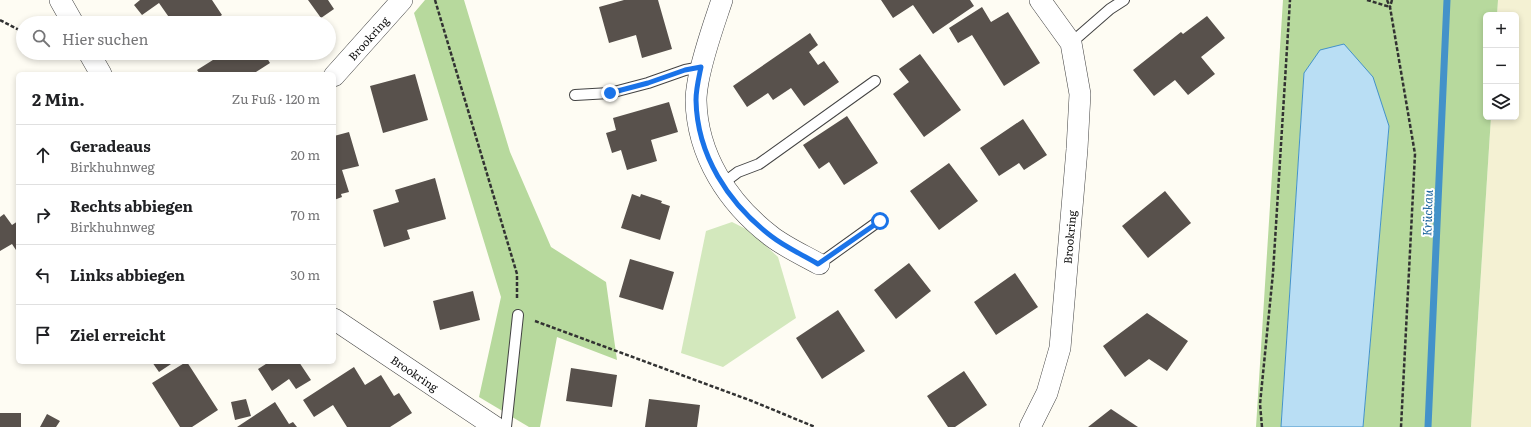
<!DOCTYPE html>
<html lang="de">
<head>
<meta charset="utf-8">
<style>
  :root { --surface:#fff; --page:#f6f6f6; --text:#202124; --muted:#757577; --line:#e0e0e0 }
  body { margin:0; font-family:Literata,serif; background:var(--page); color:var(--text) }
  .controls { position:absolute; right:12px; top:12px; display:grid; overflow:hidden; border-radius:6px; box-shadow:0 2px 6px #0003 }
  .controls button { width:36px; height:36px; display:grid; place-items:center; padding:0; border:0; border-bottom:1px solid var(--line); background:var(--surface); color:var(--text); font:20px sans-serif }
  .stop { position:absolute; width:12px; height:12px; margin:-9px; border:3px solid #1a73e8; border-radius:50%; background:#fff }
  .stop.end { background:#1a73e8; border-color:#fff; box-shadow:0 1px 4px #0008 }
  .list { margin:0; padding:0; list-style:none }
  h2 { display:flex; justify-content:space-between; align-items:center; height:52px; margin:0; padding:0 16px; font-size:17px }
  h2 small { font-size:13px; font-weight:400; color:var(--muted) }
  .list li { display:grid; grid-template-columns:26px 1fr auto; gap:12px; align-items:center; box-sizing:border-box; height:60px; padding:0 16px; border-top:1px solid var(--line) }
  .list b { display:block; font-size:15px; white-space:nowrap }
  .list p { margin:0; font-size:13px; white-space:nowrap; color:var(--muted) }
  .list em { font-size:13px; font-style:normal; color:var(--muted) }
  .icon { flex:none; width:22px; height:22px; fill:none; stroke:currentColor; stroke-width:2; stroke-linecap:round; stroke-linejoin:round }
  .map { position:relative; flex:none; width:1531px; height:427px; overflow:hidden }
  .search { position:absolute; background:var(--surface); box-shadow:0 2px 6px #0003; left:16px; top:16px; width:320px; height:44px; display:flex; align-items:center; gap:10px; box-sizing:border-box; padding:0 14px; border-radius:22px; color:var(--muted); font-size:15px }
  .panel { position:absolute; background:var(--surface); box-shadow:0 2px 6px #0003; left:16px; top:72px; width:320px; height:292px; border-radius:6px }
  .map>svg:first-child { display:block }
</style>
</head>
<body>
<div class="map">
<svg width="1531" height="427" viewBox="0 0 1531 427">
  <rect width="100%" height="100%" fill="#fefcf3"/>
  <path fill="#f4f1d3" d="M1498 0H1531V427H1471L1491 117H1516V15H1497Z"/>
  <path fill="#d3e8bd" d="M732 222 750 231 778 257 796 318 723 367 681 353 706 231Z"/>
  <path fill="#b7d99d" d="M425 0H464L510 152 551 247 606 282 617 360 557 337 540 427H529L479 397 501 297 414 13Z
    M1283 0H1498L1497 15H1486V117H1491L1471 427H1363L1389 126 1304 73 1281 427H1256Z"/>
  <path fill="#b9def4" stroke="#4392c9" d="M1344 44 1373 77 1389 126 1363 427H1281L1304 73 1320 50Z"/>
  <g fill="none" stroke-linecap="round" stroke-linejoin="round">
    <path stroke="#4392c9" stroke-width="7" d="M1428 427 1447 0"/>
  </g>
  <path fill="#58514c" d="M140 0H212L222 15 210 23H173L159 3 142 15 134 5Z
    M308 0H328L334 9 321 18Z
    M624 0H658L672 49 642 58 636 35 609 43 599 7Z
    M881 0H970L974 6 933 34 913 5 893 18Z
    M982 7 991 22 1008 12 1040 63 1004 86 972 35 958 43 949 28Z
    M1207 16 1225 38 1201 57 1215 74 1188 95 1175 80 1154 96 1133 70 1181 32 1183 34Z
    M810 33 818 45 809 52 818 65 824 61 839 82 804 106 791 88 773 100 768 93 747 107 733 86Z
    M224 53H264L270 63 253 74H200L197 70Z
    M920 54 961 110 924 137 893 94 909 82 899 69Z
    M415 74 428 120 383 133 370 86Z
    M669 102 678 132 651 140 657 161 627 170 621 150 612 153 606 133 616 130 613 118Z
    M847 116 878 163 844 185 829 162 819 169 803 145Z
    M1023 119 1047 155 1024 170 1019 163 999 176 980 148Z
    M349 132 359 166 342 170 349 192 341 194 342 197 334 200V136Z
    M949 163 978 201 939 230 910 191Z
    M435 178 446 219 407 230 410 239 384 247 373 210 399 202 395 190Z
    M1165 191 1191 223 1148 258 1122 226Z
    M632 194 640 197 641 194 662 201 661 203 670 206 660 240 621 228Z
    M4 214 12 225 18 221V253L12 244 0 251V217Z
    M630 259 674 272 663 310 619 297Z
    M909 263 931 291 896 319 874 290Z
    M1015 273 1038 307 996 335 974 302Z
    M473 291 480 320 440 330 433 301Z
    M838 310 865 351 822 379 796 338Z
    M1147 313 1188 341 1167 371 1149 359 1125 377 1103 346Z
    M152 362H174L159 372Z
    M186 362H187L218 410 192 427H180L152 383Z
    M269 362H299L311 380 296 389 289 379 272 391 258 369Z
    M354 367 365 385 381 375 394 396 399 393 412 413 390 427H347L333 405 314 417 303 400Z
    M571 368 617 375 612 407 566 401Z
    M964 371 987 405 955 427H948L927 396Z
    M246 399 251 416 235 420 231 402Z
    M649 399 700 405 697 427H645Z
    M275 402 289 424 293 422 297 427H237Z
    M1111 409 1138 427H1088Z
    M0 413H21V427H0Z
    M47 414 60 421 56 427H40Z"/>
  <g fill="none" stroke-linecap="round" stroke-linejoin="round">
    <defs>
      <path id="lane" d="M1071 43 1110 9 1124 0
        M575 95 610 93 648 83 685 70 701 67
        M722 184 738 172 759 164 875 81
        M819 264 879 221
        M506 427 518 315"/>
      <path id="street" d="M60 0 73 23
        M722 0C713 27 703 54 698 82 697 88 696 94 696 100 697 155 728 203 771 236 785 247 803 255 819 264
        M89 53 101 74
        M334 76 402 0
        M334 319 495 427
        M1030 427 1047 393 1060 348 1077 149 1080 94 1071 43 1040 0"/>
    </defs>
    <use href="#lane" stroke="#434343" stroke-width="12"/>
    <use href="#street" stroke="#434343" stroke-width="22"/>
    <path stroke="#323232" stroke-width="2.5" stroke-dasharray="4 2" stroke-linecap="butt" d="M435 0 517 274V300
      M1367 0 1390 7
      M1387 0 1390 7
      M1392 0 1390 7 1415 154 1401 427
      M0 20 23 32
      M60 53 67 57
      M535 321 752 401 815 427
      M1262 427 1260 404 1273 273 1290 0"/>
    <use href="#lane" stroke="#fff" stroke-width="10"/>
    <use href="#street" stroke="#fff" stroke-width="21"/>
  </g>
  <g fill="none" stroke-linecap="round" stroke-linejoin="round">
    <path stroke="#1a73e8" stroke-width="5" d="M610 93 648 83 685 70 701 67C699 77 696 89 696 100 697 155 728 203 771 236 785 247 803 255 818 264L880 221"/>
  </g>
  <g text-anchor="middle" dominant-baseline="central" stroke-width="4" stroke-linejoin="round" paint-order="stroke">
    <g font-size="11" fill="#101010" stroke="#fff">
      <text transform="translate(368 38) rotate(-48)">Brookring</text>
      <text transform="translate(1069 237) rotate(-85)">Brookring</text>
      <text transform="translate(415 373) rotate(34)">Brookring</text>
    </g>
    <g font-size="12" font-style="italic" fill="#1c659e" stroke="#fff">
      <text transform="translate(1427 213) rotate(-88)">Krückau</text>
    </g>
  </g>
</svg>
<div class="controls">
<button>+</button>
<button>−</button>
<button><svg class="icon" aria-label="layers" viewBox="0 0 24 24"><path d="M12 4l9 5-9 5-9-5zM3 14l9 5 9-5"/></svg></button>
</div>
<div class="stop" style="left:880px;top:221px"></div>
<div class="stop end" style="left:610px;top:93px"></div>
<div class="search"><svg class="icon" aria-label="search" viewBox="0 0 24 24"><circle cx="10" cy="10" r="6"/><path d="M15 15l6 6"/></svg>Hier suchen</div>
<section class="panel">
<h2>2 Min.<small>Zu Fuß · 120 m</small></h2>
<ul class="list">
<li><svg class="icon" aria-label="ahead" viewBox="0 0 24 24"><path d="M12 20V5M6 11l6-6 6 6"/></svg><div><b>Geradeaus</b><p>Birkhuhnweg</p></div><em>20 m</em></li>
<li><svg class="icon" aria-label="right" viewBox="0 0 24 24"><path d="M7 20v-9h11M14 6l5 5-5 5"/></svg><div><b>Rechts abbiegen</b><p>Birkhuhnweg</p></div><em>70 m</em></li>
<li><svg class="icon" aria-label="left" viewBox="0 0 24 24"><path d="M17 20v-9H6M10 6l-5 5 5 5"/></svg><div><b>Links abbiegen</b></div><em>30 m</em></li>
<li><svg class="icon" aria-label="arrive" viewBox="0 0 24 24"><path d="M6 21V4h12l-3 4 3 4H6"/></svg><div><b>Ziel erreicht</b></div></li>
</ul>
</section>
</div>
</body>
</html>
